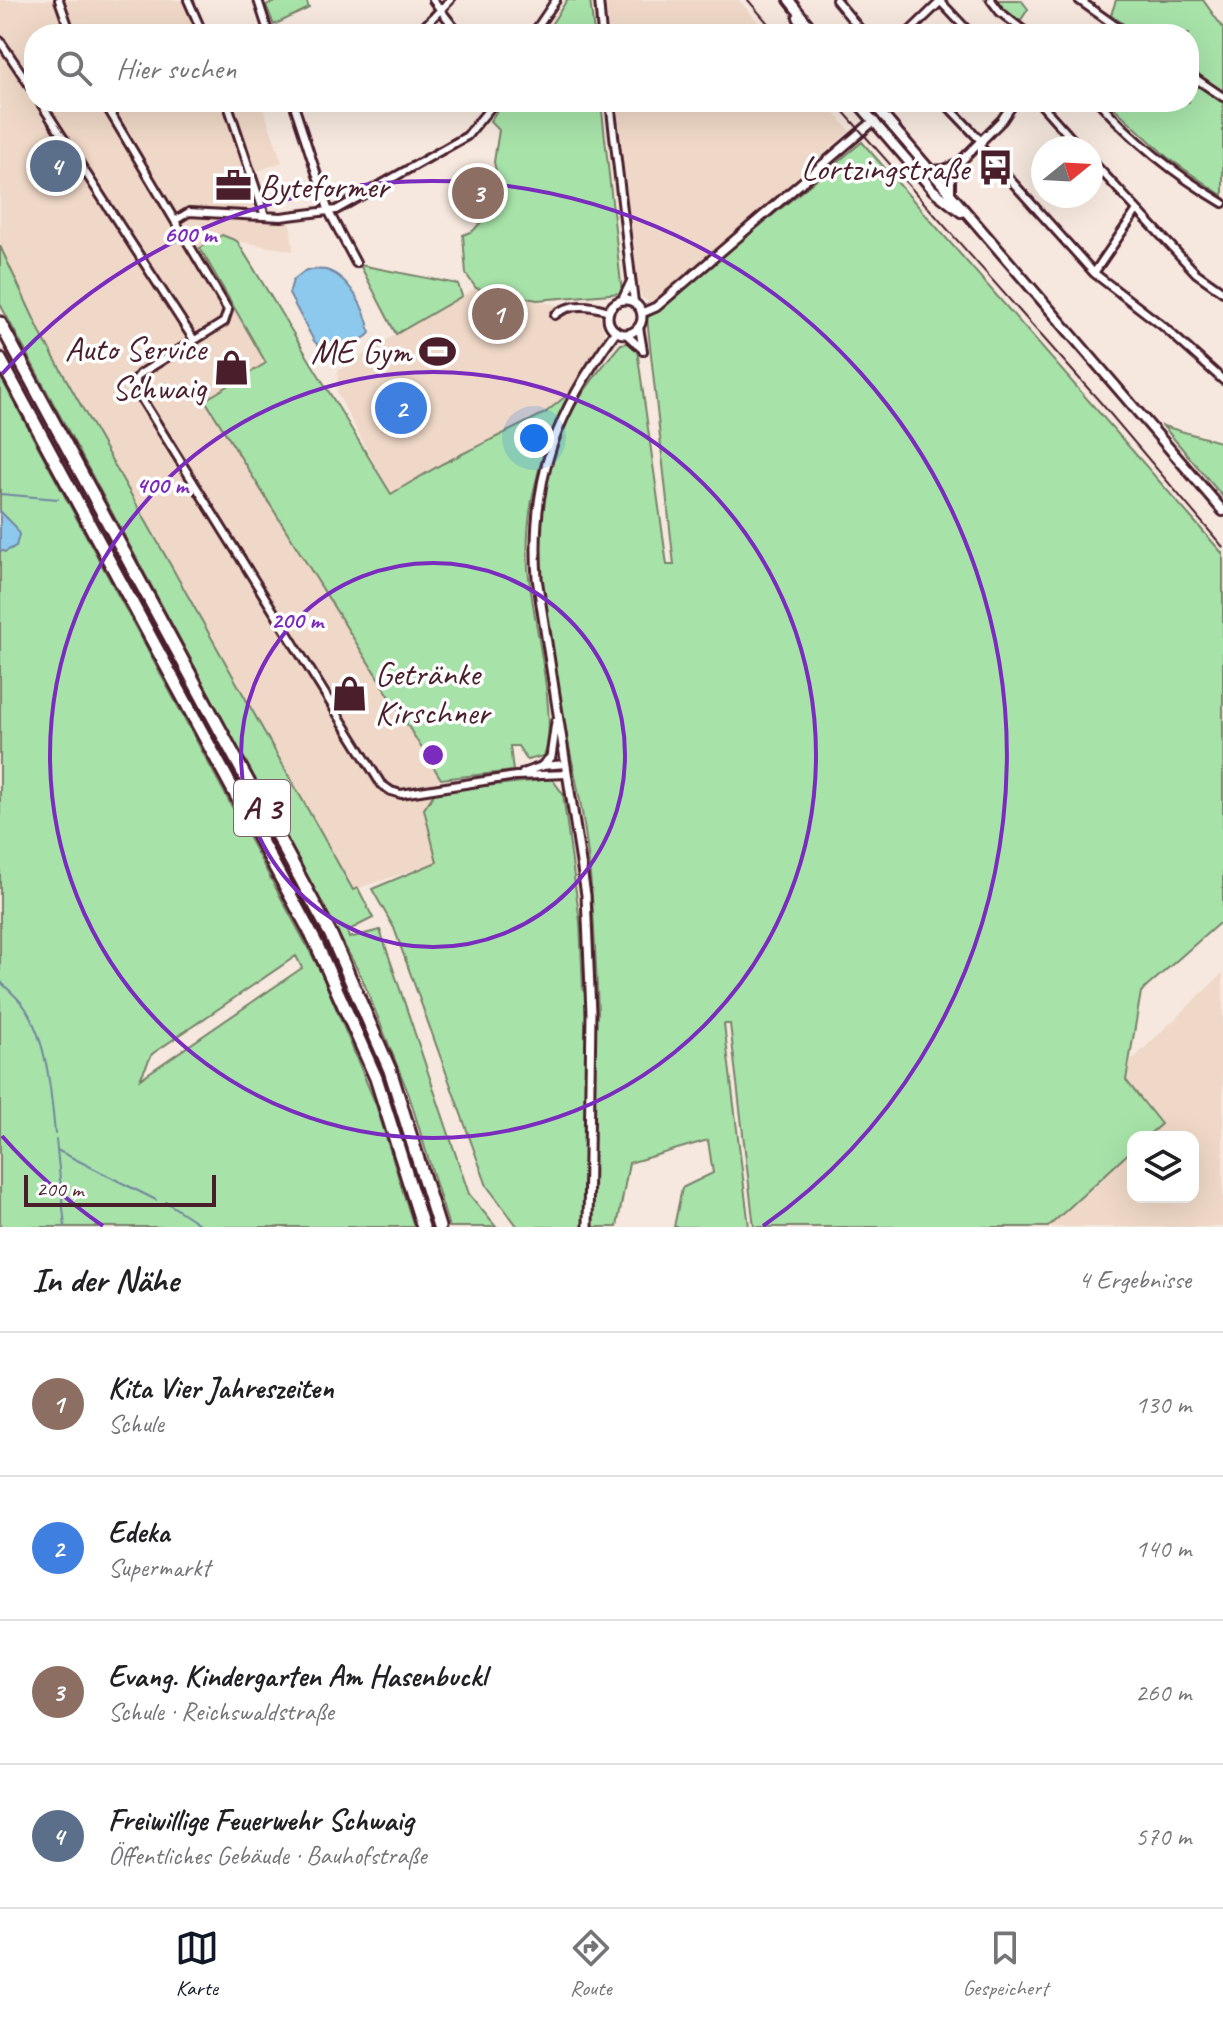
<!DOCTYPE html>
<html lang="de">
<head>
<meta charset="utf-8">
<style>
  :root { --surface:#fff; --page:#f6f6f6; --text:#202124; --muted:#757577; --line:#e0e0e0; --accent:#111827 }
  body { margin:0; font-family:Caveat,sans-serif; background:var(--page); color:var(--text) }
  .controls { position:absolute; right:24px; bottom:24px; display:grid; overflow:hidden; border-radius:16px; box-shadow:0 8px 32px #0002 }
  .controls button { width:72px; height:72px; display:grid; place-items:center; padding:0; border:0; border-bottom:2px solid var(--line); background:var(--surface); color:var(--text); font:40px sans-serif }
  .compass { position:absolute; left:1031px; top:136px; width:72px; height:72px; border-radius:50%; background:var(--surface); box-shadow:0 8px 32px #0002; rotate:72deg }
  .scale { position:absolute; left:24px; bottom:20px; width:192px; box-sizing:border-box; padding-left:8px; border:4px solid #4a1f2b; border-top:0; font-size:22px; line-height:28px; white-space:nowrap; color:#4a1f2b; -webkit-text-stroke:6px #fff; paint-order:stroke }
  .you { position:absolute; left:534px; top:438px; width:28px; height:28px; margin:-20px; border:6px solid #fff; border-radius:50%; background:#1a73e8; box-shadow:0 0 0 12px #1a73e833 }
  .badge { display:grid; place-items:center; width:52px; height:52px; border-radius:50%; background:var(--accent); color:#fff; font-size:26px; font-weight:700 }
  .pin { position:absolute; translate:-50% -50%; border:4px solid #fff; box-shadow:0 2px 8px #0006 }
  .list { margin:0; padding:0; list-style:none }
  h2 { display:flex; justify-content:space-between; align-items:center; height:104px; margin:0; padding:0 32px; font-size:34px }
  h2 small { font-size:26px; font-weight:400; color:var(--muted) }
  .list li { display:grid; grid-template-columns:52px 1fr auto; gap:24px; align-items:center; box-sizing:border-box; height:144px; padding:0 32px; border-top:2px solid var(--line) }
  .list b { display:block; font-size:30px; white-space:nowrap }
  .list p { margin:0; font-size:26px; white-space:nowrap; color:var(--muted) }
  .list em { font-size:26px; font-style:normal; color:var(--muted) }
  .icon { flex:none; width:44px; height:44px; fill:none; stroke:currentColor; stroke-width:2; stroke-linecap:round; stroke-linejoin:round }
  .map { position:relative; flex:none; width:1223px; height:1227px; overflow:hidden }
  .search { position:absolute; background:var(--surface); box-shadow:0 8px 32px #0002; left:24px; right:24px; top:24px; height:88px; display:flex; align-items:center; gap:20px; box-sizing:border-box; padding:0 28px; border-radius:32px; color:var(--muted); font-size:30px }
  .sheet { height:680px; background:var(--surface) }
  nav { display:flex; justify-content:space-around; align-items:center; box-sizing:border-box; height:112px; border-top:2px solid var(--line); background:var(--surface); font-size:22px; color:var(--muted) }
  nav a { display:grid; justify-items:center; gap:4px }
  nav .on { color:var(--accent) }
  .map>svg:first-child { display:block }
</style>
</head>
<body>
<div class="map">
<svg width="1223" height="1227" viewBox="0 0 1223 1227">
  <rect width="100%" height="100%" fill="#f6e8de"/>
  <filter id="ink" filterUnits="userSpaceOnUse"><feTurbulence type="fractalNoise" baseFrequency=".0125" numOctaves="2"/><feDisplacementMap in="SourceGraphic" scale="16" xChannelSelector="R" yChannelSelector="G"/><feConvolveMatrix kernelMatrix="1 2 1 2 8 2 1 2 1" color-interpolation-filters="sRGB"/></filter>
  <g filter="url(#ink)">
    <path fill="#efd8c7" d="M0 0H181L197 34H34V102H261L282 162 255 172 269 212 290 220 293 251 237 241 222 235 266 363 205 400 441 779 437 782 436 791 424 809 438 862 353 890 42 336 0 246Z
      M606 0H739L768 34H609Z
      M617 102H825L850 131 789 184 783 195 658 301 652 304 642 298 638 284Z
      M476 288 599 314 605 335 572 392 545 413 442 464 391 495 337 393 338 371 396 334Z
      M1223 973V1227H1048L1133 1149V1197H1193V1137H1146L1161 1123 1126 1080 1131 1061Z"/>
    <path fill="#a7e3a9" stroke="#78816a" stroke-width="2" fill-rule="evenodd" d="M281 0H306L309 8 274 25 266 5Z
      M567 0H590L594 34H545Z
      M985 0H1021L1028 9 1019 23Z
      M1116 0H1203L1223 28V196L1167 157 1108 102H1189V34H1138L1111 15Z
      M503 102H601L622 293 537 300 476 288 466 274 463 235 473 231 502 199 494 162 499 130 490 121Z
      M862 142 1223 554V924H1218L1141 992 1126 1080 1161 1124 1146 1137H1133V1149L1048 1227H754L730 1024H724L749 1227H674L682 1188 713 1173 708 1140 629 1163 617 1227H518L487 1186 394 928 372 889 437 862 424 809 436 791 552 779 563 794 580 922 583 990 598 1012C595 946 593 878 582 812 564 706 519 569 549 463 562 418 591 379 621 344L636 342 667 565H674L647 318Z
      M222 235 237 241 391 494 442 464 545 413 571 392C542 446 524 506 528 568 531 610 560 724 544 756L527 760 518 746H510L513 771 441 779 205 400 266 363 200 248Z
      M0 246 42 336 353 890 358 888 373 918 347 931 349 938 380 930 469 1194 496 1227H449L409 1095 362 978 0 304Z
      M360 265 458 284 462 296 396 334Z
      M0 376 321 972 376 1105 414 1227H0ZM296 956 302 968 140 1079 152 1054Z
      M1163 426 1223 443V497Z"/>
    <path fill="#8dc9ed" stroke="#72859f" stroke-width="2" d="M306 270C312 270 321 269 326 270 350 277 366 310 370 333L367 336 340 353 325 352 314 341 289 294 293 280Z
      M0 511 16 527 19 535 16 546 5 552 0 550Z"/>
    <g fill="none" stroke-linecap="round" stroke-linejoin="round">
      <path stroke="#72859f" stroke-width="2" d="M0 494 58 499
        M0 981C8 990 20 999 26 1009 48 1045 51 1093 55 1134
        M56 1140 65 1227
        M57 1150 156 1200
        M166 1202 204 1227"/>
      <defs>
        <path id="minor" d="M59 0 71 34
          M188 0 203 34
          M258 0 269 34
          M433 0 459 34
          M599 0 602 34
          M836 0 864 34
          M939 0 971 34
          M991 0 1000 12 1028 34
          M1079 0 1127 34
          M417 34 450 0
          M533 34 556 0
          M907 34 940 2
          M0 41 34 92
          M1189 74 1223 97
          M40 102 194 340
          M104 102 228 310 224 322 140 374 136 379V390L381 784 391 791 401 794 516 776 567 774
          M227 102 265 216
          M293 102 329 212 356 263
          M610 102 634 302
          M944 102 982 142
          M1039 102 1080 148
          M1099 102C1135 143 1176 175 1223 203
          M979 145 1094 273 1164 327 1223 380
          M1091 160 1196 273 1223 292
          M176 220 189 212 281 217 336 210 467 136 495 102
          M1094 273 1137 210
          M622 300 631 281
          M555 315C570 302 591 305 609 311
          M639 327 643 351
          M626 334 641 348
          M523 773 542 766 566 764"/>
        <path id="tertiary" d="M957 165 1002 120 1014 102
          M608 317a17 17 0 1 1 34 0a17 17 0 1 1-34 0Z
          M642 313 656 307 896 102
          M542 766 551 757 556 722
          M588 1227 591 1013 586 895 537 578C530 478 557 411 616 331"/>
        <path id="secondary" d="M789 0 816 34
          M798 17 806 34
          M857 102 933 190 961 212
          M893 127 1223 511
          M931 171 944 170 957 165
          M950 193V178L957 165"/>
        <path id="motorway" d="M0 323 331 935 390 1070 439 1227
          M0 359 315 941 376 1078 423 1227"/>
      </defs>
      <use href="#minor" stroke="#4a1f2b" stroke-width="12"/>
      <use href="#tertiary" stroke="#4a1f2b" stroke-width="13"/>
      <use href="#secondary" stroke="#4a1f2b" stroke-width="14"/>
      <use href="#motorway" stroke="#4a1f2b" stroke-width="17"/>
      <use href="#minor" stroke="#fff" stroke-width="6"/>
      <use href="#tertiary" stroke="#fff" stroke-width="7"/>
      <use href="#secondary" stroke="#fff" stroke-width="8"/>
      <use href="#motorway" stroke="#fff" stroke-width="11"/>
      <path stroke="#4a1f2b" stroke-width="2" d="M748 0 777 34
        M835 102 1101 403 1223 547"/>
      <defs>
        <path id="secondary-bridge" d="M872 102 893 127"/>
      </defs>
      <use href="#secondary-bridge" stroke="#4a1f2b" stroke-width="14" stroke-linecap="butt"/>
      <use href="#secondary-bridge" stroke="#fff" stroke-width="8"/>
    </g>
  </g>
  <g fill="none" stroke="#7b2cbf" stroke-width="4">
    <circle cx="433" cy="755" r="192"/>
    <circle cx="433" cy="755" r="383"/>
    <path d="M103 1226A575 575 0 0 1 2 1136M2 374A575 575 0 1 1 763 1226"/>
  </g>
  <defs>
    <symbol id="bus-bare" viewBox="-9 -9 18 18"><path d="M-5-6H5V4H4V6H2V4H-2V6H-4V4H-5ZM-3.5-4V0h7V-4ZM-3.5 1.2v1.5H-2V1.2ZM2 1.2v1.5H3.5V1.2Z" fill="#4a1f2b" stroke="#fff" stroke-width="2.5" paint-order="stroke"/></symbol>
    <symbol id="office-bare" viewBox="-9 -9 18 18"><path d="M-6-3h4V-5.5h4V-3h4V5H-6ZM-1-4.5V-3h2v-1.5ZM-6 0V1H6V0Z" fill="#4a1f2b" stroke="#fff" stroke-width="2.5" paint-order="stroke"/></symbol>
    <symbol id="stadium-bare" viewBox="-9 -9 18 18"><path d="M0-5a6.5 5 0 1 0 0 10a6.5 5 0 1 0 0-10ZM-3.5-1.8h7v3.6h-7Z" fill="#4a1f2b" stroke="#fff" stroke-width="2.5" paint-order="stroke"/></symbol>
    <symbol id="shop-bare" viewBox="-9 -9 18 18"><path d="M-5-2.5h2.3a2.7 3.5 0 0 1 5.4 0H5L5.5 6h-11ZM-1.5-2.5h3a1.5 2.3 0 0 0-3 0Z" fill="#4a1f2b" stroke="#fff" stroke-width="2.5" paint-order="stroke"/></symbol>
  </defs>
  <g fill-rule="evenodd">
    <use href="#bus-bare" x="970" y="142" width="51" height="51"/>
    <use href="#office-bare" x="208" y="160" width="51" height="51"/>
    <use href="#stadium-bare" x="412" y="326" width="51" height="51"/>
    <use href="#shop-bare" x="206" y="342" width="51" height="51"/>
    <use href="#shop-bare" x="324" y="668" width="51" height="51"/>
  </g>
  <g text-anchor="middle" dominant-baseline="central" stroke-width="7" stroke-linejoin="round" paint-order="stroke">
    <rect fill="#fff" stroke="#80626b" stroke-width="2" x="234" y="780" width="56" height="56" rx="6"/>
    <g font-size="32" font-weight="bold" fill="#4a1f2b">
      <text x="262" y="808">A 3</text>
    </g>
    <g font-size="34" fill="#4a1f2b" stroke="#fff" text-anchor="end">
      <text x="969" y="168">Lortzingstraße</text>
      <text x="259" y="186" text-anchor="start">Byteformer</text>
      <text x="206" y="348">Auto Service<tspan x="206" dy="39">Schwaig</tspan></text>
      <text x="411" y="351">ME Gym</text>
      <text x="375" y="673" text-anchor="start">Getränke<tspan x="375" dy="39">Kirschner</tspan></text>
    </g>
  </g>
  <circle cx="433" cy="755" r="12" fill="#7b2cbf" stroke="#fff" stroke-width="4"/>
  <g font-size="24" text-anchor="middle" font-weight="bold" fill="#7b2cbf" stroke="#fff" stroke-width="7" stroke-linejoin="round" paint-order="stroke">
    <text x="190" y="242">600 m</text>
    <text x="162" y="493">400 m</text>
    <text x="297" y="628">200 m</text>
  </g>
</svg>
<div class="controls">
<button><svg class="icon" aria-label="layers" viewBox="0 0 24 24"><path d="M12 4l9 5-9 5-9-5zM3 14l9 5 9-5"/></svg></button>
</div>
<svg class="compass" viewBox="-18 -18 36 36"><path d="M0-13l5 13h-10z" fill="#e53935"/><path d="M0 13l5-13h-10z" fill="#757577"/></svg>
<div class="scale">200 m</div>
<div class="you"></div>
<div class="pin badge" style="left:498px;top:314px;background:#8d6e63">1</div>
<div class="pin badge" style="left:401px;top:408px;background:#3f7fe0">2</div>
<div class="pin badge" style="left:478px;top:193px;background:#8d6e63">3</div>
<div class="pin badge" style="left:56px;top:166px;background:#5c6f8a">4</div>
<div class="search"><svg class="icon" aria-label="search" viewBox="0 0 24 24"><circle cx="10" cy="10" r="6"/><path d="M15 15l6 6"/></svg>Hier suchen</div>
</div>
<section class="sheet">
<h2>In der Nähe<small>4 Ergebnisse</small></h2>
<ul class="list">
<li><span class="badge" style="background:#8d6e63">1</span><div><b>Kita Vier Jahreszeiten</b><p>Schule</p></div><em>130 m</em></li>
<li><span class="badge" style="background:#3f7fe0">2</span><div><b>Edeka</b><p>Supermarkt</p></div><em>140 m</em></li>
<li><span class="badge" style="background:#8d6e63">3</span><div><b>Evang. Kindergarten Am Hasenbuckl</b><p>Schule · Reichswaldstraße</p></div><em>260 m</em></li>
<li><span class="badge" style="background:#5c6f8a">4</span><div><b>Freiwillige Feuerwehr Schwaig</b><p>Öffentliches Gebäude · Bauhofstraße</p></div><em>570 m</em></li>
</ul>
</section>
<nav>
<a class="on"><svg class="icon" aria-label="map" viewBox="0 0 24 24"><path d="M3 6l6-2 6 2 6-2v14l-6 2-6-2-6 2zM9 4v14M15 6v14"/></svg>Karte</a>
<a><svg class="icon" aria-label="directions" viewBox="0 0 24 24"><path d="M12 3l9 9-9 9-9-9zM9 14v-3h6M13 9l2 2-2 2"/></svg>Route</a>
<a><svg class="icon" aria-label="saved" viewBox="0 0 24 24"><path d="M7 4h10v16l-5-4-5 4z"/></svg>Gespeichert</a>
</nav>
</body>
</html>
